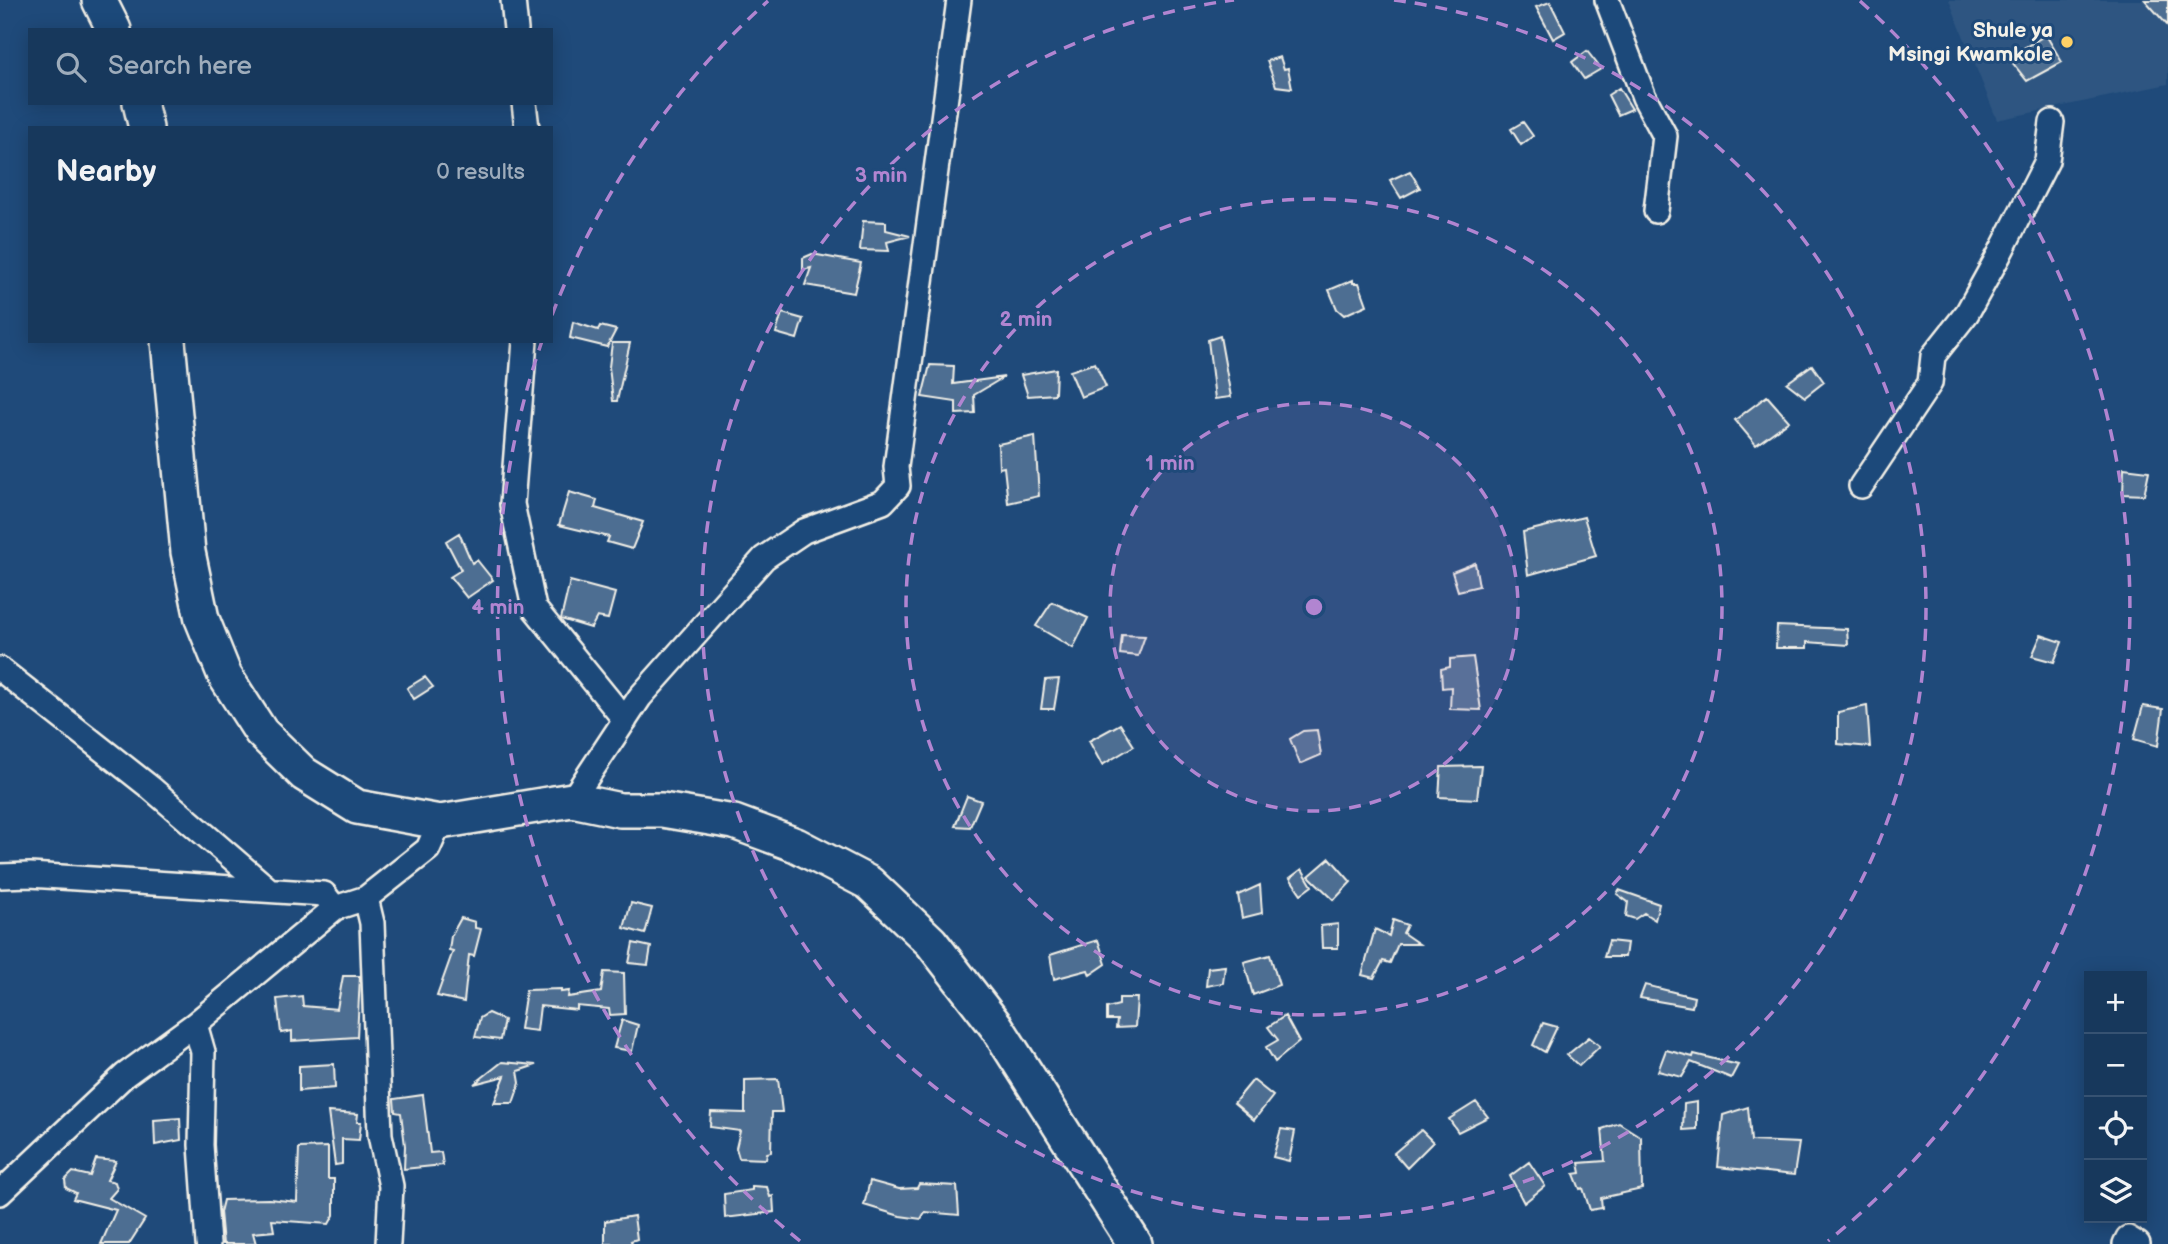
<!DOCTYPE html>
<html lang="en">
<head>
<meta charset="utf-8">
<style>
  :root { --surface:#17385c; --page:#244365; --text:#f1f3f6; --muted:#9eacbb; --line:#365272 }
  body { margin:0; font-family:"Balsamiq Sans",sans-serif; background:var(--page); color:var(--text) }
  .controls { position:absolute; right:21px; bottom:21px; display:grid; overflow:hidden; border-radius:0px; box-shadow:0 4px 18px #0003 }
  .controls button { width:63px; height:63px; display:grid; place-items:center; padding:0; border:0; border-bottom:2px solid var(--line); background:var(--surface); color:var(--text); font:35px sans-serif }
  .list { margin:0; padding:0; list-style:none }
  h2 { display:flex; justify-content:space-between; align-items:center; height:91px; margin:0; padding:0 28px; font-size:30px }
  h2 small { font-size:23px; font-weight:400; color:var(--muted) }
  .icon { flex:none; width:38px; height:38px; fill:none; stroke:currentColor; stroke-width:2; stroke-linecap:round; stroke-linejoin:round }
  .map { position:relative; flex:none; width:2168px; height:1244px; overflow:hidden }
  .search { position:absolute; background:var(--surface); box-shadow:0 4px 18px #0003; left:28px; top:28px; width:525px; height:77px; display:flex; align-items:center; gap:18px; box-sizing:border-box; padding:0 24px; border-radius:0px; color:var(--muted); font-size:26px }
  .panel { position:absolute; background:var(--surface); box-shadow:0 4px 18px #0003; left:28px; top:126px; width:525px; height:217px; border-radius:0px }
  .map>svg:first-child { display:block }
</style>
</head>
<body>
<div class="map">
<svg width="2168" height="1244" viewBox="0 0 2168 1244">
  <rect width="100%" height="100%" fill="#1f4a7a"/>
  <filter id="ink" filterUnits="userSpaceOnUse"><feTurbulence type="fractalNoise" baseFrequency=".0143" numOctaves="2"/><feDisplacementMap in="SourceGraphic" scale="14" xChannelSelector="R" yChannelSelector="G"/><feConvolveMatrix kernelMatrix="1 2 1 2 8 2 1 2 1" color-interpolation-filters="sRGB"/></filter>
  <g filter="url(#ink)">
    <path fill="#2d5581" d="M1949 0H2168V84L1997 120Z"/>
    <path fill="#4d6e92" stroke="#f4f1e8" stroke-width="2" d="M2145 0H2168V26Z
      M1550 2 1565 32 1553 39 1536 7Z
      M2046 35 2062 62 2027 81 2008 57Z
      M1587 51 1601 69 1584 79 1572 62Z
      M1280 57 1284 69 1288 68 1292 88 1276 86 1267 61Z
      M1619 88 1632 109 1618 115 1608 95Z
      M1523 122 1533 136 1521 145 1511 129Z
      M1410 171 1420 188 1401 198 1390 180Z
      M863 221 886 222V230L910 236 887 242 889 251 860 250Z
      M812 254 861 263 854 293 805 285 811 268 803 270V258Z
      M1353 280V283H1359L1367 305 1344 315 1337 309 1329 290Z
      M782 313 803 319 797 339 776 333Z
      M573 322 598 330 600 326 616 330 607 347 570 338Z
      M1220 336 1231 397 1215 399 1208 340Z
      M612 343H630L617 401H613L609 367Z
      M1095 363 1106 387 1081 397 1070 371Z
      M930 365 954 366 953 384 1004 377 974 395 975 413 956 414V402L922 397Z
      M1812 365 1824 382 1805 397 1787 383Z
      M1056 369 1055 394 1028 396 1021 375Z
      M1767 396 1789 421 1756 445 1735 420Z
      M1035 436 1039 496 1008 503 1004 467 999 468 998 444Z
      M2124 468 2149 471 2144 495 2123 494Z
      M569 492 597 500 595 508 643 522 632 549 607 542 609 537 559 525Z
      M1584 517 1596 556 1528 575 1523 532Z
      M459 533 472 563 477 560 493 580 467 598 450 577 461 570 446 541Z
      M1475 563 1479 586 1458 591 1452 572Z
      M570 581 615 593 608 619 597 617 591 628 561 619Z
      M1052 602 1088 618 1073 648 1036 626Z
      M1777 626 1847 629 1848 645 1807 642V648H1776Z
      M1122 635 1145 636 1138 656 1120 654Z
      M2041 635 2062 642 2054 662 2032 656Z
      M1473 657 1481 710 1450 709 1451 687 1442 688 1441 669 1450 667V659Z
      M425 677 433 687 414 699 407 688Z
      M1059 679 1054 709H1041L1045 680Z
      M1867 706 1870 747 1838 744V712Z
      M2143 706 2163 709 2158 746 2134 739Z
      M1120 724 1134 746 1102 765 1089 741Z
      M1317 730 1321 755 1300 764 1290 739 1303 731Z
      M1481 766 1477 799 1439 797 1441 767Z
      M967 796 981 801 970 827 955 826Z
      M1330 858 1351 882 1334 900 1309 876Z
      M1302 869 1312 886 1301 894 1290 878Z
      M1260 885 1262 913 1242 918 1238 895Z
      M1619 890 1659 904 1655 920 1644 913 1635 919 1626 916 1628 902 1617 894Z
      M631 903 652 908 645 934 624 928Z
      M461 918 475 922V928L481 929 474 956 469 955 464 1002 437 996 453 951 449 950 451 936Z
      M1393 920 1407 925 1403 933 1419 944H1398L1390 963 1383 961 1374 978 1362 975 1375 929 1389 936Z
      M1338 924V948H1322L1321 926Z
      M1098 940 1106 964 1090 975 1088 970 1054 979 1050 955Z
      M1609 941 1627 943 1625 957H1604Z
      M633 943 651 947 648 965 629 963Z
      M1270 955 1279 985 1253 995 1244 962Z
      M1225 966 1223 983 1206 986 1208 968Z
      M604 972 624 973 625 1014 610 1015 609 1009 577 1006V1010L540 1006 537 1031 520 1029 526 990 561 989V992L569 991 568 997 601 992Z
      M343 976H360L357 1037 292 1041V1031L281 1033 277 999 302 996 303 1006 337 1009Z
      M1645 985 1694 997 1692 1007 1640 998Z
      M1119 998H1137L1135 1027 1116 1028 1117 1020H1107V1008L1119 1005Z
      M488 1013 504 1020 500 1040 475 1037 480 1018Z
      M1285 1016 1299 1042 1275 1062 1266 1047 1278 1040 1268 1027Z
      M622 1020 638 1025 632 1051 614 1048Z
      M1543 1023 1557 1027 1545 1052 1533 1045Z
      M1589 1037 1600 1046 1579 1066 1567 1055Z
      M1666 1050 1693 1057 1694 1054 1738 1065 1731 1078 1691 1062 1682 1077 1658 1071Z
      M502 1062 536 1065 518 1071 520 1083 513 1103H494L505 1076 474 1084Z
      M334 1064 335 1088 299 1091V1066Z
      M778 1079 782 1112H772L771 1152 767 1153 766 1159 739 1158 736 1148 740 1131 710 1127 711 1112 745 1113V1080Z
      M1253 1080 1273 1096 1254 1120 1234 1103Z
      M423 1095 430 1153 441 1152 443 1165 404 1169 405 1146 401 1113 395 1112 394 1099Z
      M1476 1102 1488 1117 1458 1132 1449 1119Z
      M1697 1102V1129L1683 1130 1684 1104Z
      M1748 1107 1751 1141 1799 1143 1794 1175 1718 1167 1723 1115Z
      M328 1112 358 1114 357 1122H361L359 1140 342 1139V1164L335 1165Z
      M180 1118 181 1140 155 1145 154 1120Z
      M1619 1123 1641 1137 1642 1189 1601 1198 1602 1208 1590 1210 1583 1188 1580 1189 1574 1174 1581 1173 1579 1163 1605 1161 1602 1129Z
      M1281 1129 1295 1131 1289 1161 1273 1157Z
      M1421 1130 1433 1142 1407 1168 1394 1153Z
      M328 1147V1179H334V1215L329 1224 272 1220 274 1231 253 1233 256 1244H223L220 1212 223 1200 269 1199 297 1202 299 1148Z
      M96 1159 116 1161 107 1180 115 1182 117 1189 109 1198 145 1219 129 1244H101L116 1210 73 1199 76 1193 66 1188 65 1180 73 1172 90 1176Z
      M1529 1162 1545 1186 1524 1203 1510 1176Z
      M870 1181 899 1189 917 1188 919 1184 957 1186 959 1215 925 1212 921 1219 900 1216 864 1205Z
      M752 1186 767 1187 770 1197 773 1196 774 1212 725 1218 724 1194 752 1190Z
      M634 1216 637 1239 631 1241 632 1244H605V1221Z"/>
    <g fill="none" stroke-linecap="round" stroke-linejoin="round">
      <defs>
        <path id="minor" d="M513 0 516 30
          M1607 0 1644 97 1665 136 1656 211
          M524 103 527 128
          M525 341 512 504 534 608 625 720
          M1861 486 1930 383 1933 356 1967 313 1999 255 2047 161 2052 122
          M0 669 151 788 269 890
          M572 800 640 697 764 558 804 531 883 502 898 486 896 467 959 0
          M0 876 30 875 324 894 335 908
          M366 898 372 923 380 1135 391 1186 388 1244
          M195 1024 203 1052 201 1145 208 1244
          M0 1193 125 1075 195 1024 335 908 366 898 428 849 440 822
          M2125 1244 2128 1238 2138 1244"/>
        <path id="highway" d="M99 0 114 30
          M140 103 146 128
          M168 341 188 552 202 619 225 676 261 732 304 774 357 807 440 822 572 800 620 810H662L734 822 796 845 869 883 931 942 996 1026 1135 1244"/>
      </defs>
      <use href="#minor" stroke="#f4f1e8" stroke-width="28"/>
      <use href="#highway" stroke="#f4f1e8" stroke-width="38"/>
      <use href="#minor" stroke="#1f4a7a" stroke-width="23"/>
      <use href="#highway" stroke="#1f4a7a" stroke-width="33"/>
    </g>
  </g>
  <circle cx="1314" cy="607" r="204" fill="#b185d1" fill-opacity=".12"/>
  <g fill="none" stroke="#b185d1" stroke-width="3.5" stroke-dasharray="12 9">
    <circle cx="1314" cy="607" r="204"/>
    <circle cx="1314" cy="607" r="408"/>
    <path d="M1394 0A612 612 0 1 1 1234 0"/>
    <path d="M800 1241A816 816 0 0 1 542 341M552 315A816 816 0 0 1 768 1M1860 1A816 816 0 0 1 1828 1241"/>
  </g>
  <circle fill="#ffd166" stroke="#1f4a7a" stroke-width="2.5" cx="2067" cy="42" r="7"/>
  <g text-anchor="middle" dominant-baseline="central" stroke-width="6" stroke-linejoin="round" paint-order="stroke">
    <g font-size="21" font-weight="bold" fill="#f4f1e8" stroke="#1f4a7a" text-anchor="end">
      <text x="2053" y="30">Shule ya<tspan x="2053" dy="24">Msingi Kwamkole</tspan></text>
    </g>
  </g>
  <circle cx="1314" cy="607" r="10" fill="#b185d1" stroke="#1f4a7a" stroke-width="3.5"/>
  <g font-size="21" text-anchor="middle" font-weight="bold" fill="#b185d1" stroke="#1f4a7a" stroke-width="6" stroke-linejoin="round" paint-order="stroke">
    <text x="881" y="182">3 min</text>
    <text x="1026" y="326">2 min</text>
    <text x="1170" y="470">1 min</text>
    <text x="498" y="614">4 min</text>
  </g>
</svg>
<div class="controls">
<button>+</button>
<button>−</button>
<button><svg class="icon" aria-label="locate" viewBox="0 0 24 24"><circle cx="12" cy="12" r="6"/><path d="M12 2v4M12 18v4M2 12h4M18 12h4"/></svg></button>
<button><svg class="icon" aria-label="layers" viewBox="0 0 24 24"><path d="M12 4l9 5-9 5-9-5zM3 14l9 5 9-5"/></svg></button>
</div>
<div class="search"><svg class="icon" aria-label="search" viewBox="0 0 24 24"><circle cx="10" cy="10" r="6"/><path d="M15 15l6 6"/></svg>Search here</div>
<section class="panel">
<h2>Nearby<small>0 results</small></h2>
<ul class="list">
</ul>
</section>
</div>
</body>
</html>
